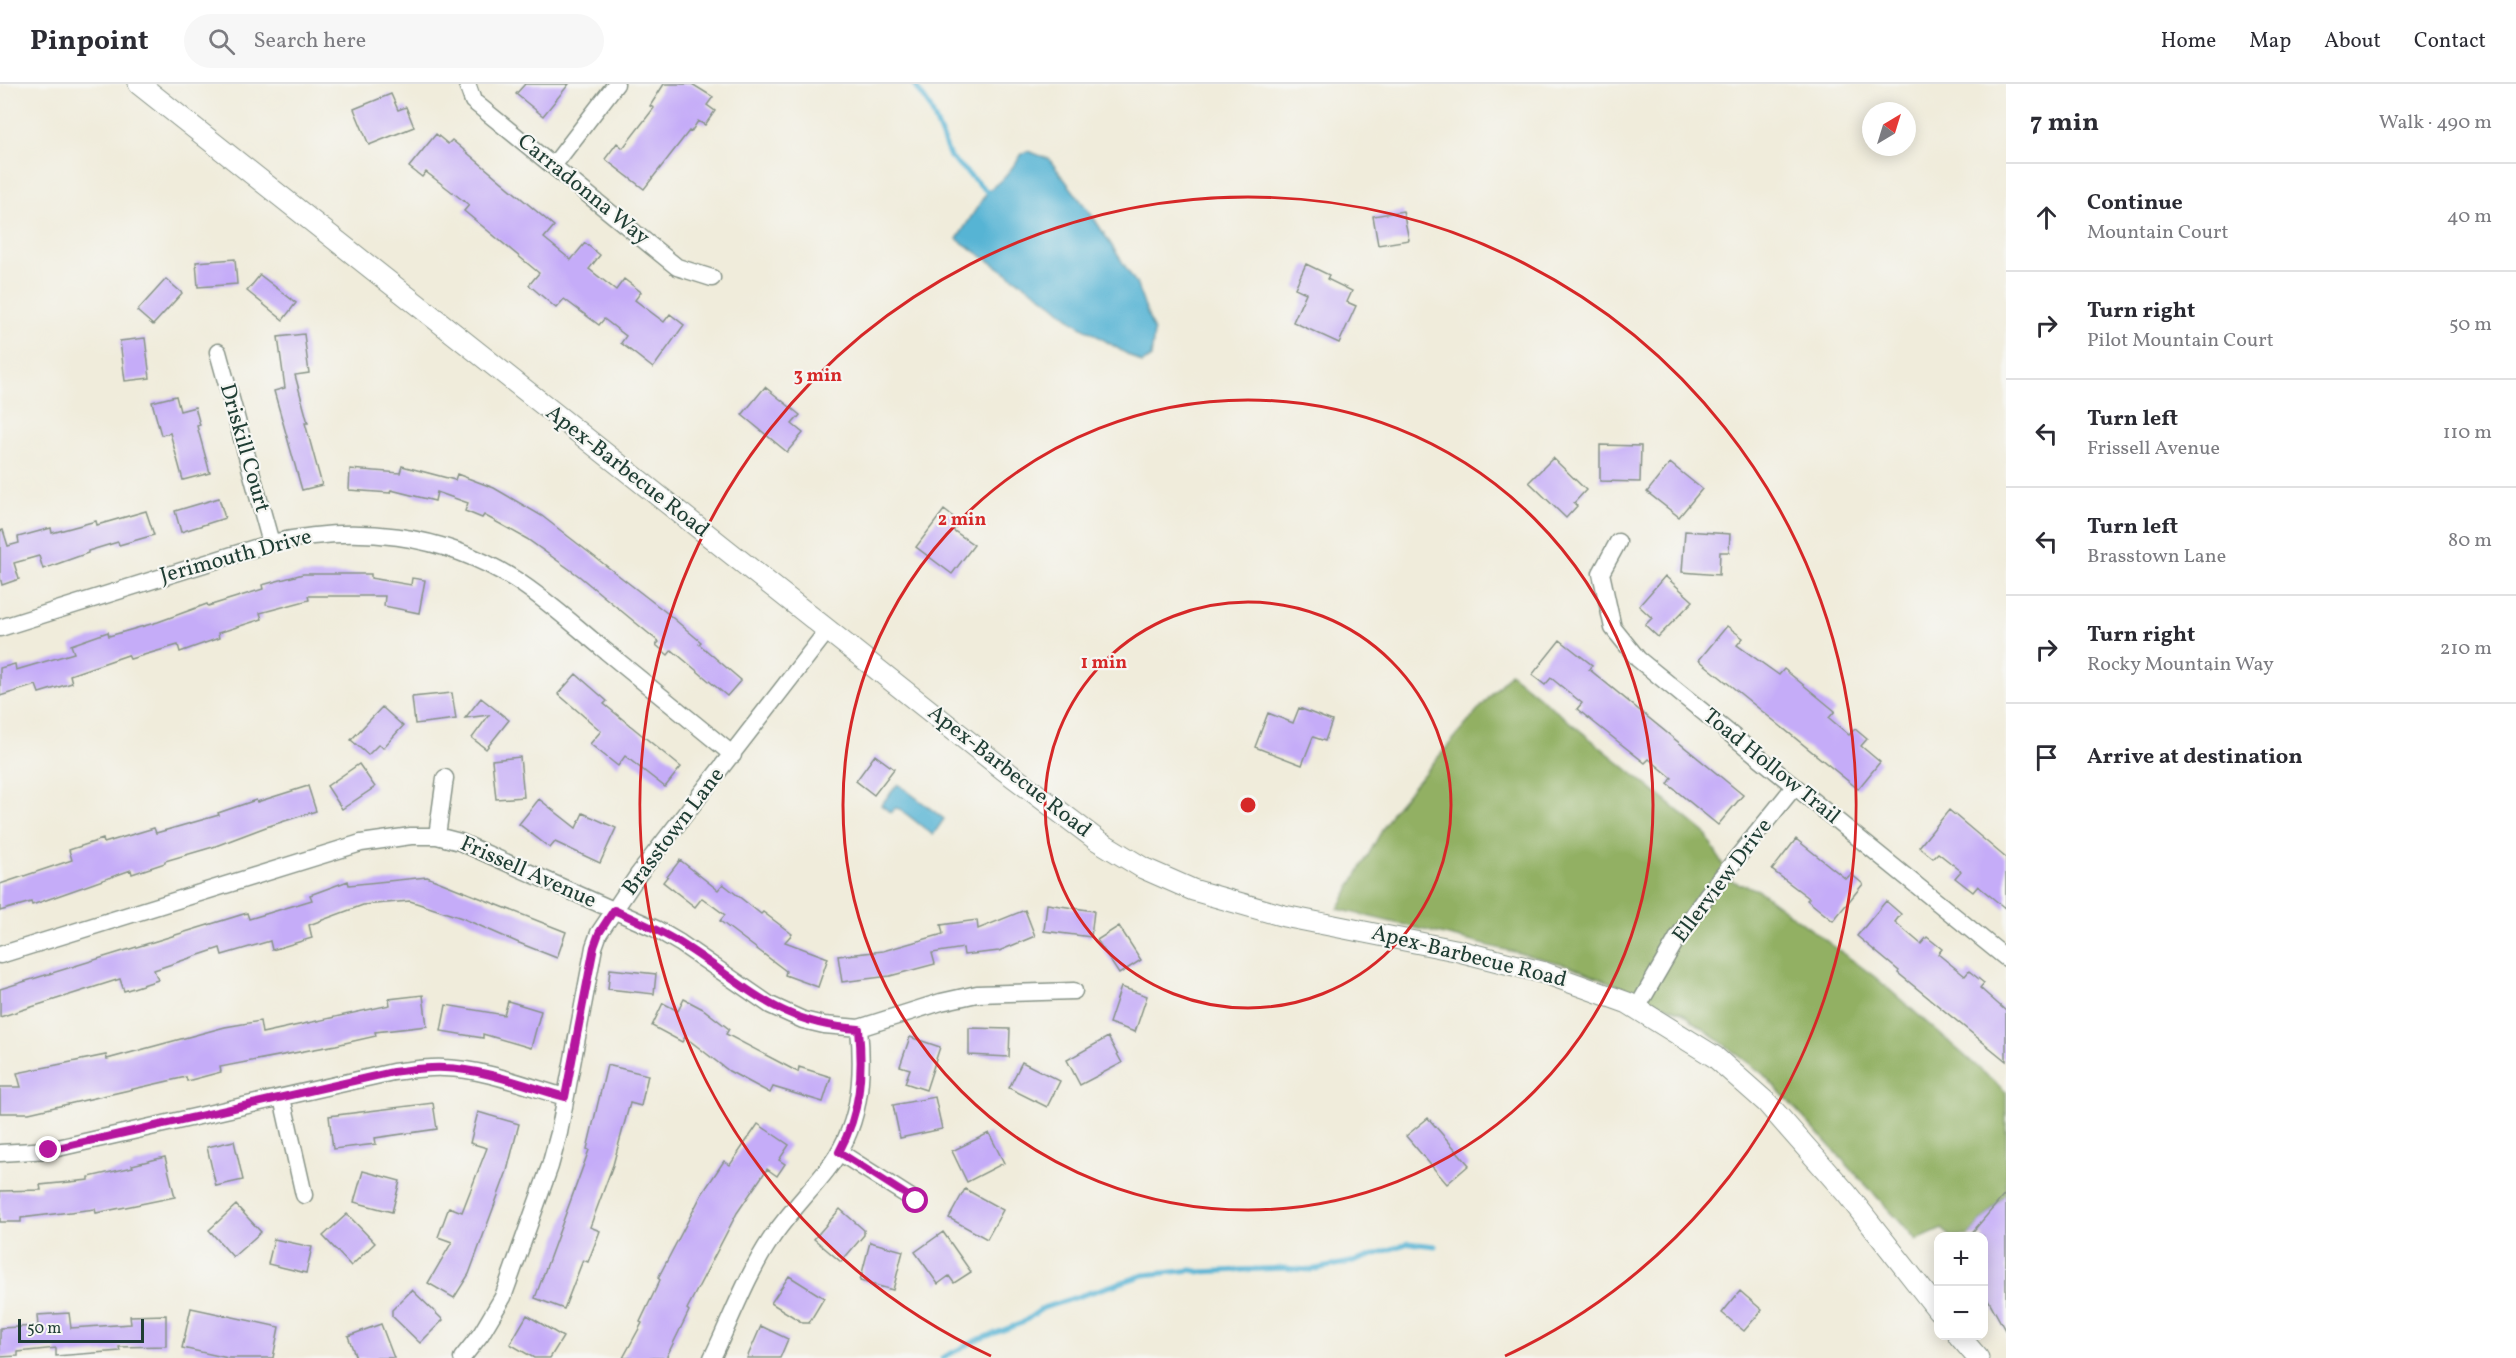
<!DOCTYPE html>
<html lang="en">
<head>
<meta charset="utf-8">
<style>
  :root { --surface:#fff; --page:#f7f7f7; --text:#2b2b33; --muted:#7c7c81; --line:#e1e1e2 }
  body { margin:0; font-family:Vollkorn,serif; background:var(--page); color:var(--text) }
  .controls { position:absolute; right:18px; bottom:18px; display:grid; overflow:hidden; border-radius:12px; box-shadow:0 3px 15px #0003 }
  .controls button { width:54px; height:54px; display:grid; place-items:center; padding:0; border:0; border-bottom:2px solid var(--line); background:var(--surface); color:var(--text); font:30px sans-serif }
  .compass { position:absolute; left:1862px; top:18px; width:54px; height:54px; border-radius:50%; background:var(--surface); box-shadow:0 3px 15px #0003; rotate:38deg }
  .scale { position:absolute; left:18px; bottom:15px; width:126px; box-sizing:border-box; padding-left:6px; border:3px solid #1f3d34; border-top:0; font-size:16px; line-height:21px; white-space:nowrap; color:#1f3d34; -webkit-text-stroke:4px #f6f6f2; paint-order:stroke }
  .stop { position:absolute; width:18px; height:18px; margin:-14px; border:4px solid #b5179e; border-radius:50%; background:#fff }
  .stop.end { background:#b5179e; border-color:#fff; box-shadow:0 2px 6px #0008 }
  .list { margin:0; padding:0; list-style:none }
  h2 { display:flex; justify-content:space-between; align-items:center; height:78px; margin:0; padding:0 24px; font-size:26px }
  h2 small { font-size:20px; font-weight:400; color:var(--muted) }
  .list li { display:grid; grid-template-columns:39px 1fr auto; gap:18px; align-items:center; box-sizing:border-box; height:108px; padding:0 24px; border-top:2px solid var(--line) }
  .list b { display:block; font-size:22px; white-space:nowrap }
  .list p { margin:0; font-size:20px; white-space:nowrap; color:var(--muted) }
  .list em { font-size:20px; font-style:normal; color:var(--muted) }
  .icon { flex:none; width:33px; height:33px; fill:none; stroke:currentColor; stroke-width:2; stroke-linecap:round; stroke-linejoin:round }
  .map { position:relative; flex:none; width:2006px; height:1274px; overflow:hidden }
  header { display:flex; align-items:center; gap:36px; box-sizing:border-box; height:84px; padding:0 30px; background:var(--surface); border-bottom:2px solid var(--line) }
  header strong { font-size:28px }
  nav { display:flex; gap:33px; margin-inline-start:auto; font-size:21px }
  .search { width:420px; height:54px; background:var(--page); display:flex; align-items:center; gap:15px; box-sizing:border-box; padding:0 21px; border-radius:33px; color:var(--muted); font-size:22px }
  main { display:flex }
  aside { flex:1; background:var(--surface) }
  .map>svg:first-child { display:block }
</style>
</head>
<body>
<header>
<strong>Pinpoint</strong>
<div class="search"><svg class="icon" aria-label="search" viewBox="0 0 24 24"><circle cx="10" cy="10" r="6"/><path d="M15 15l6 6"/></svg>Search here</div>
<nav><a>Home</a><a>Map</a><a>About</a><a>Contact</a></nav>
</header>
<main>
<div class="map">
<svg width="2006" height="1274" viewBox="0 0 2006 1274">
  <rect width="100%" height="100%" fill="#f6f6f2"/>
  <filter id="ink" filterUnits="userSpaceOnUse"><feTurbulence type="fractalNoise" baseFrequency=".0167" numOctaves="2"/><feDisplacementMap in="SourceGraphic" scale="12" xChannelSelector="R" yChannelSelector="G"/><feConvolveMatrix kernelMatrix="1 2 1 2 8 2 1 2 1" color-interpolation-filters="sRGB"/></filter>
  <filter id="wash" filterUnits="userSpaceOnUse"><feTurbulence type="fractalNoise" baseFrequency=".008" numOctaves="4" result="noise"/><feDisplacementMap in="SourceGraphic" scale="24" xChannelSelector="R" yChannelSelector="G"/><feGaussianBlur stdDeviation="1.35" result="paint"/><feColorMatrix in="noise" values="0 0 0 0 0 0 0 0 0 0 0 0 0 0 0 0 0 1.4 0 .05"/><feComposite in="paint" operator="in"/></filter>
  <g filter="url(#wash)">
    <rect width="100%" height="100%" fill="#f0ecdb"/>
    <path fill="#92b063" stroke="#58764c" stroke-width="1.5" d="M1510 589 1705 749 1732 797 1758 806 1875 893 2006 1008V1109L1969 1152H1950L1942 1145 1917 1156 1763 990 1681 928 1568 881 1338 825 1394 725Z"/>
    <path fill="#56b4d4" stroke="#3a7884" stroke-width="1.5" d="M1028 67 1049 75 1093 133 1136 199 1154 248 1151 273 1142 279 1074 238 1053 220 957 155 987 108 1006 92 1022 70Z
      M898 700 944 735 933 751 900 725 895 724 891 729 881 721Z"/>
    <g fill="none" stroke-linecap="round" stroke-linejoin="round">
      <path stroke="#56b4d4" stroke-width="5" d="M914 0 930 23 950 73 992 112
        M942 1274 977 1256 1022 1239 1043 1224 1144 1191 1192 1186 1200 1188 1282 1184 1310 1186 1356 1177 1409 1159 1435 1162"/>
    </g>
    <g id="blocks">
      <path fill="#c5acf8" d="M525 0H569L543 32 516 10Z
        M664 0H692L713 13 707 21 715 27 705 41 698 37 691 48 689 47 644 105 605 75 617 59 623 64 654 24 650 22Z
        M391 10 398 26 406 23 414 43 369 61 354 25Z
        M436 50 448 60 452 56 554 142 544 154 571 176 585 159 600 171 589 185 616 206 624 195 641 208 635 216 664 238 670 230 684 241 653 284 621 259 626 252 604 235 599 241 564 215 556 224 529 201 539 189 464 127 469 121 426 88 422 93 409 83Z
        M1403 127 1409 156 1378 161 1373 132Z
        M235 175 237 200 198 203 196 178Z
        M1306 180 1329 191 1327 195 1352 207 1347 218 1356 222 1339 259 1293 238 1306 209 1295 204Z
        M260 191 296 219 283 236 247 207Z
        M166 195 182 209 153 241 137 227Z
        M304 250 309 289 295 291 308 339H305L322 401 302 406 274 307 285 304 278 253Z
        M145 254 150 294 125 297 120 257Z
        M765 303 800 331 792 340 803 349 787 368 742 331Z
        M176 312 180 327 195 323 200 341 197 342 210 389 183 396 170 349 161 351 152 318Z
        M1600 361 1641 362 1640 398 1600 397Z
        M1553 374 1586 406 1574 419 1577 422 1566 434 1529 398Z
        M1670 379 1702 405 1679 433 1647 408Z
        M402 382 455 396 457 390 494 404 542 432 667 529 701 558 699 560 741 596 727 612 672 566 668 571 656 561 659 558 579 492 527 455 484 431 482 434 465 427 468 419 437 408 435 417 391 406 390 409 349 406 350 385 400 389Z
        M219 414 225 434 181 448 175 427Z
        M944 426 960 438 953 446 974 461 952 490 916 463Z
        M146 427 154 451 119 461 118 458 88 467V469L43 485 39 472 14 479 19 495 2 501 0 493V447L3 446 8 462 19 459 18 453 51 444 52 449 96 437 97 441Z
        M1685 447 1730 450 1729 468H1720L1719 491 1682 488Z
        M303 490H371V494L411 501 412 494 425 496 419 529 384 522 385 512H308L309 516 260 529 262 535 218 549 219 554 180 568 178 561 130 575 128 571 70 591 72 599 39 609 36 601 0 612V584L15 580 16 586 74 569 71 561 108 548 109 552 158 538 207 520 208 522 263 505 262 501Z
        M1665 492 1693 517 1658 553 1645 541 1652 534 1639 522Z
        M1727 542 1743 554 1737 561 1779 591 1784 585 1835 627 1829 634 1849 651 1855 645 1867 655 1861 662 1880 678 1858 705 1699 576Z
        M1560 556 1592 581 1589 585 1743 711 1718 741 1668 700 1672 694 1649 675 1645 679 1577 625 1582 619 1551 594 1545 601 1532 591Z
        M576 590 607 617 604 620 681 683 665 703 625 672 618 682 590 660 601 647 558 610Z
        M452 609 456 635 415 640 412 613Z
        M481 614 509 636 486 665 472 654 489 631 465 634Z
        M382 623 403 642 383 664 379 660 368 671 351 656Z
        M1299 624 1332 637 1325 657 1313 653 1302 681 1255 663 1268 629 1293 639Z
        M875 671 894 685 874 711 856 697Z
        M520 673 524 713 496 715 492 676Z
        M359 680 375 703 342 725 327 702Z
        M308 702 316 727 266 743 213 763 165 777V779L132 790 131 786 32 821 31 818 0 827V800L72 776 69 766 103 755 104 759 154 744 156 749 219 731 218 729 256 716 257 718Z
        M539 715 576 744 583 729 616 744 600 779 555 758 550 764 519 740Z
        M1949 726 2006 774V825L1978 802 1973 808 1955 794 1961 787 1938 769 1933 774 1919 763Z
        M1796 755 1846 795 1851 790 1863 800 1833 837 1807 816 1809 814 1772 786Z
        M680 776 718 806 723 800 761 830 763 828 792 850 785 858 828 874 818 903 785 891 786 887 720 837 725 831 702 814 695 823 663 798Z
        M427 793 566 848 557 874 519 859 462 834 410 817 363 821 309 841 312 854 272 866 270 857 222 871 220 864 154 886 158 896 124 907 120 895 0 933V905L247 829 249 835 312 816 310 811 348 797 349 801Z
        M1886 817 1901 830 1895 838 1921 860 1927 853 1942 865 1938 870 1965 892 1969 887 1984 899 1980 904 2006 927V977L1898 889 1899 887 1857 852Z
        M1047 820 1094 827 1091 853 1044 847Z
        M1025 826 1035 852 999 867 964 871 963 864 932 869 935 880 890 892 842 898 838 872 883 867 943 850 941 841 977 836 978 845Z
        M1119 842 1141 876 1119 890 1097 856Z
        M610 885 656 890 654 910 608 905Z
        M1121 903 1147 912 1135 948 1109 939Z
        M423 911 427 942 375 948 376 952 336 961 220 983 221 988 187 997 186 993 29 1029H0V1003H21L17 989 106 971 107 975 225 943 260 937 262 949 390 921 389 915Z
        M684 915 703 925 729 945 726 950 798 988 799 983 831 993 823 1018 773 1003 770 1009 729 987 685 953 682 958 652 942 663 919 678 927Z
        M508 917 541 927 531 964 483 950V954L441 947 446 921 504 931Z
        M969 944 1010 945 1009 973 969 971Z
        M910 953 940 963 926 1006 905 999 910 985 900 982Z
        M1108 953 1122 979 1080 1001 1067 976Z
        M1022 978 1060 997 1047 1023 1009 1004Z
        M607 981 648 991 641 1022 630 1019 613 1081 590 1143 600 1147 588 1178 583 1176 564 1225 535 1214 589 1066 587 1065Z
        M935 1013 942 1045 900 1054 893 1021Z
        M433 1019 437 1045 375 1054 376 1060 333 1065 329 1032Z
        M478 1028 519 1040 507 1087 469 1190 454 1214 428 1199 452 1158 438 1153 449 1123 462 1128 487 1064 470 1059Z
        M1428 1034 1469 1081 1447 1100 1406 1052Z
        M758 1040 789 1061 779 1076 785 1080 777 1092 767 1085 737 1129 687 1225 689 1227 666 1274H623L642 1239 640 1238 660 1196 658 1194 702 1110 724 1077 730 1081Z
        M989 1049 1004 1079 967 1098 952 1067Z
        M234 1057 243 1096 216 1102 207 1063Z
        M165 1073 175 1113 96 1129 95 1125 21 1134V1138H0V1107L41 1106 40 1101 89 1096V1093L133 1083 132 1081Z
        M363 1087 400 1097 392 1128 354 1118Z
        M965 1105 1003 1126 987 1155 949 1134Z
        M2006 1109V1248L1983 1206V1152H1969Z
        M236 1121 261 1148 233 1173 209 1146Z
        M840 1125 864 1146V1151L841 1178 814 1155Z
        M347 1130 375 1159 351 1182 323 1152Z
        M943 1148 971 1188 954 1199 949 1192 938 1200 915 1168Z
        M274 1155 312 1163 306 1189 268 1180Z
        M870 1158 903 1167 893 1206 860 1197Z
        M789 1192 824 1214 809 1239H803L771 1219Z
        M412 1206 443 1236 420 1259 392 1232V1226Z
        M1740 1207 1762 1226 1744 1247 1722 1229Z
        M191 1224 279 1243 273 1274H228L182 1264Z
        M69 1229 71 1244 131 1240 130 1232 166 1231V1262L119 1263 120 1267 56 1272V1264L18 1268V1272L0 1273V1244L38 1242 37 1231Z
        M527 1231 563 1253 550 1274H534L510 1260Z
        M381 1240 394 1274H356L348 1252Z
        M761 1242 788 1255 780 1274H747Z"/>
    </g>
  </g>
  <g filter="url(#ink)">
    <use href="#blocks" fill-opacity="0" stroke="#889488" stroke-width="1.5"/>
    <g fill="none" stroke-linecap="round" stroke-linejoin="round">
      <defs>
        <path id="minor" d="M467 0 473 17 677 183 712 194
          M553 82 616 0
          M218 268 271 459
          M1618 458 1601 489 1613 544 1638 575 2006 874
          M0 544 271 459C356 440 442 449 516 496 547 516 574 541 602 564 646 600 689 635 733 671
          M437 752 445 694
          M0 871 361 759 411 752H437L460 758 656 845 680 859 770 921 803 936 824 941 859 944 941 918 977 910 1074 907
          M1637 924 1678 853 1707 811 1794 703
          M282 1014 304 1111
          M839 1068 916 1117
          M0 1069 49 1066 393 988C410 986 427 983 444 984 484 985 526 1002 565 1013
          M462 1274 481 1250 503 1213 550 1082 559 1049 594 863 599 849 638 791 827 547
          M712 1274C731 1235 747 1191 771 1155 787 1131 808 1110 826 1087 860 1045 864 996 859 944"/>
        <path id="tertiary" d="M139 0 1003 685 1097 756 1143 784 1193 806 1284 832 1455 866 1545 889 1628 919 1715 973 1767 1019 1847 1110 1938 1226
          M1959 1252 1978 1274"/>
      </defs>
      <use href="#minor" stroke="#889488" stroke-width="19"/>
      <use href="#tertiary" stroke="#889488" stroke-width="23"/>
      <use href="#minor" stroke="#fff" stroke-width="16"/>
      <use href="#tertiary" stroke="#fff" stroke-width="21"/>
    </g>
  </g>
  <g fill="none" stroke-linecap="round" stroke-linejoin="round" filter="url(#ink)">
    <path stroke="#b5179e" stroke-width="8" d="M49 1066 393 988C410 986 426 983 444 984 484 985 526 1002 565 1013L594 863 599 849 614 826C636 836 659 846 680 859 746 900 775 940 859 945 863 989 861 1028 839 1068L916 1117"/>
  </g>
  <g fill="none" stroke="#d62828" stroke-width="3">
    <circle cx="1248" cy="721" r="203"/>
    <circle cx="1248" cy="721" r="405"/>
    <path d="M991 1272A608 608 0 1 1 1505 1272"/>
  </g>
  <g text-anchor="middle" dominant-baseline="central" stroke-width="4.5" stroke-linejoin="round" paint-order="stroke">
    <g font-size="22" fill="#1f3d34" stroke="#f6f6f2">
      <text transform="translate(583 106) rotate(39)">Carradonna Way</text>
      <text transform="translate(244 364) rotate(74)">Driskill Court</text>
      <text transform="translate(627 388) rotate(38)">Apex-Barbecue Road</text>
      <text transform="translate(236 473) rotate(-15)">Jerimouth Drive</text>
      <text transform="translate(1771 683) rotate(39)">Toad Hollow Trail</text>
      <text transform="translate(1009 688) rotate(38)">Apex-Barbecue Road</text>
      <text transform="translate(674 748) rotate(-53)">Brasstown Lane</text>
      <text transform="translate(528 789) rotate(24)">Frissell Avenue</text>
      <text transform="translate(1723 797) rotate(-53)">Ellerview Drive</text>
      <text transform="translate(1469 873) rotate(14)">Apex-Barbecue Road</text>
    </g>
  </g>
  <circle cx="1248" cy="721" r="9" fill="#d62828" stroke="#f6f6f2" stroke-width="3"/>
  <g font-size="18" text-anchor="middle" font-weight="bold" fill="#d62828" stroke="#f6f6f2" stroke-width="4.5" stroke-linejoin="round" paint-order="stroke">
    <text x="818" y="297">3 min</text>
    <text x="962" y="441">2 min</text>
    <text x="1104" y="584">1 min</text>
  </g>
</svg>
<div class="controls">
<button>+</button>
<button>−</button>
</div>
<svg class="compass" viewBox="-18 -18 36 36"><path d="M0-13l5 13h-10z" fill="#e53935"/><path d="M0 13l5-13h-10z" fill="#7c7c81"/></svg>
<div class="scale">50 m</div>
<div class="stop" style="left:916px;top:1117px"></div>
<div class="stop end" style="left:49px;top:1066px"></div>
</div>
<aside>
<h2>7 min<small>Walk · 490 m</small></h2>
<ul class="list">
<li><svg class="icon" aria-label="ahead" viewBox="0 0 24 24"><path d="M12 20V5M6 11l6-6 6 6"/></svg><div><b>Continue</b><p>Mountain Court</p></div><em>40 m</em></li>
<li><svg class="icon" aria-label="right" viewBox="0 0 24 24"><path d="M7 20v-9h11M14 6l5 5-5 5"/></svg><div><b>Turn right</b><p>Pilot Mountain Court</p></div><em>50 m</em></li>
<li><svg class="icon" aria-label="left" viewBox="0 0 24 24"><path d="M17 20v-9H6M10 6l-5 5 5 5"/></svg><div><b>Turn left</b><p>Frissell Avenue</p></div><em>110 m</em></li>
<li><svg class="icon" aria-label="left" viewBox="0 0 24 24"><path d="M17 20v-9H6M10 6l-5 5 5 5"/></svg><div><b>Turn left</b><p>Brasstown Lane</p></div><em>80 m</em></li>
<li><svg class="icon" aria-label="right" viewBox="0 0 24 24"><path d="M7 20v-9h11M14 6l5 5-5 5"/></svg><div><b>Turn right</b><p>Rocky Mountain Way</p></div><em>210 m</em></li>
<li><svg class="icon" aria-label="arrive" viewBox="0 0 24 24"><path d="M6 21V4h12l-3 4 3 4H6"/></svg><div><b>Arrive at destination</b></div></li>
</ul>
</aside>
</main>
</body>
</html>
